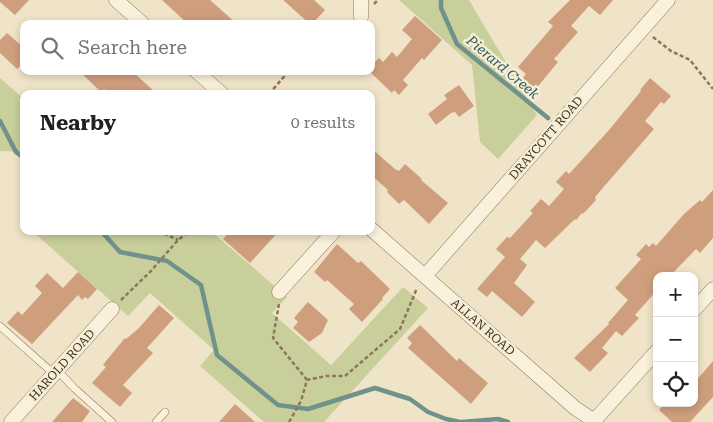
<!DOCTYPE html>
<html lang="en">
<head>
<meta charset="utf-8">
<style>
  :root { --surface:#fff; --page:#f2f2f2; --text:#202124; --muted:#757577; --line:#e0e0e0 }
  body { margin:0; font-family:"Roboto Serif",serif; background:var(--page); color:var(--text) }
  .controls { position:absolute; right:15px; bottom:15px; display:grid; overflow:hidden; border-radius:10px; box-shadow:0 2px 8px #0003 }
  .controls button { width:45px; height:45px; display:grid; place-items:center; padding:0; border:0; border-bottom:1px solid var(--line); background:var(--surface); color:var(--text); font:25px sans-serif }
  .list { margin:0; padding:0; list-style:none }
  h2 { display:flex; justify-content:space-between; align-items:center; height:65px; margin:0; padding:0 20px; font-size:21px }
  h2 small { font-size:16px; font-weight:400; color:var(--muted) }
  .icon { flex:none; width:28px; height:28px; fill:none; stroke:currentColor; stroke-width:2; stroke-linecap:round; stroke-linejoin:round }
  .map { position:relative; flex:none; width:713px; height:422px; overflow:hidden }
  .search { position:absolute; background:var(--surface); box-shadow:0 2px 8px #0003; left:20px; top:20px; width:355px; height:55px; display:flex; align-items:center; gap:12px; box-sizing:border-box; padding:0 18px; border-radius:10px; color:var(--muted); font-size:19px }
  .panel { position:absolute; background:var(--surface); box-shadow:0 2px 8px #0003; left:20px; top:90px; width:355px; height:145px; border-radius:10px }
  .map>svg:first-child { display:block }
</style>
</head>
<body>
<div class="map">
<svg width="713" height="422" viewBox="0 0 713 422">
  <rect width="100%" height="100%" fill="#f0e4c8"/>
  <path fill="#c9cf9b" d="M399 0H469L537 115 498 159 480 142 472 65Z
    M0 78 24 99V152L0 151Z
    M32 231H211L287 297 272 313 331 365 403 287 428 308 324 422H264L200 366 214 350 150 293 128 316Z"/>
  <g fill="none" stroke-linecap="round" stroke-linejoin="round">
    <path stroke="#6f938a" stroke-width="4.5" d="M441 0V8L457 44 548 118
      M0 121 16 152 24 158
      M101 231 120 252 167 261 201 285 217 355 278 405 308 409 375 388 410 399 428 412 446 419 460 422
      M462 422 498 419 508 422"/>
  </g>
  <path fill="#cf9f7d" d="M0 0H29L15 15 0 2Z
    M162 0H210L237 24H188Z
    M283 0H314L325 10 312 24H310Z
    M570 0H613L600 15 589 6 571 26 578 32 554 59 558 62 535 90 522 79 526 74 518 67 553 26 548 22Z
    M415 16 442 40 424 60 422 58 403 80 408 85 399 95 394 90 392 93 369 71H371V66L379 58 383 62 392 52 397 57 412 39 402 30Z
    M7 33 24 48V62L17 69 0 53V40Z
    M79 71H132L157 94H110L104 89 101 92Z
    M650 78 671 96 664 104 661 102 645 121 654 129 595 197 596 200 583 214 582 213 576 220 575 219 545 248 536 240 520 259 527 265 514 283 535 302 522 317 492 291 487 297 477 289 505 257 496 249 507 237 510 238 533 213 530 211 541 199 549 206 564 189 556 182 566 171 569 174 609 130 641 91 640 90Z
    M459 85 474 106 459 117 455 112 451 113 436 125 428 114 447 99 444 95Z
    M371 148 395 169 399 171 405 164 422 179 421 180 448 203 429 224 404 200 399 204 387 192 388 190 371 175Z
    M713 190V238L700 253 696 249 670 276H657V290L635 315 639 318 622 336 616 331 602 348 608 353 590 372 574 358 609 324 608 323 628 300 615 288 641 259 636 255 646 244 649 247 653 243 656 246 684 214 700 200 702 202Z
    M231 231H279L250 263 223 239Z
    M337 244 358 263 361 261 390 289 382 298 383 299 362 322 349 309 354 304 327 280 325 282 314 272Z
    M78 272 97 289 88 299 85 297 82 300 78 295 32 344 7 323 18 311 22 315 42 293 35 286 47 273 63 288Z
    M308 302 328 320 322 333 309 342 293 328 298 322 294 318Z
    M159 305 174 318 147 348 153 353 123 385 132 393 120 407 92 383 106 367 103 365 106 361 125 338 126 339 139 328Z
    M420 325 457 361 459 358 488 383 471 404 408 348 412 343 407 338Z
    M713 361V397L690 422H672L659 410 665 403H694V383Z
    M73 398 90 411 82 422H52Z
    M235 404 255 422H219Z"/>
  <g fill="none" stroke-linecap="round" stroke-linejoin="round">
    <defs>
      <path id="lane" d="M0 326 54 374
        M57 370 74 388 112 422
        M156 422 165 412"/>
      <path id="street" d="M116 0 143 24
        M361 0V17
        M196 71 222 94
        M371 229 575 408 596 422
        M425 276 668 0
        M279 292 334 231
        M694 310 713 289
        M11 422 112 309
        M593 422 657 351"/>
    </defs>
    <use href="#lane" stroke="#8d765c" stroke-width="8"/>
    <use href="#street" stroke="#8d765c" stroke-width="15"/>
    <path stroke="#8d765c" stroke-width="2.5" stroke-dasharray="4 2.5" stroke-linecap="butt" d="M374 4 378 0
      M653 37 671 51 690 60 713 89
      M269 94 289 71
      M158 231 178 240
      M121 300 150 272 178 240 190 231
      M279 304 273 338 307 380
      M289 422 301 401 307 380 326 376H345L400 329 417 288"/>
    <use href="#lane" stroke="#faf1dc" stroke-width="7"/>
    <use href="#street" stroke="#faf1dc" stroke-width="14"/>
  </g>
  <g text-anchor="middle" dominant-baseline="central" stroke-width="5" stroke-linejoin="round" paint-order="stroke">
    <g font-size="12" fill="#3d2e20" stroke="#f7eed8">
      <text transform="translate(546 138) rotate(-49)">DRAYCOTT ROAD</text>
      <text transform="translate(483 327) rotate(41)">ALLAN ROAD</text>
      <text transform="translate(62 365) rotate(-48)">HAROLD ROAD</text>
    </g>
    <g font-size="14" font-style="italic" fill="#2f5d5a" stroke="#f7eed8">
      <text transform="translate(503 67) rotate(40)">Pierard Creek</text>
    </g>
  </g>
</svg>
<div class="controls">
<button>+</button>
<button>−</button>
<button><svg class="icon" aria-label="locate" viewBox="0 0 24 24"><circle cx="12" cy="12" r="6"/><path d="M12 2v4M12 18v4M2 12h4M18 12h4"/></svg></button>
</div>
<div class="search"><svg class="icon" aria-label="search" viewBox="0 0 24 24"><circle cx="10" cy="10" r="6"/><path d="M15 15l6 6"/></svg>Search here</div>
<section class="panel">
<h2>Nearby<small>0 results</small></h2>
<ul class="list">
</ul>
</section>
</div>
</body>
</html>
